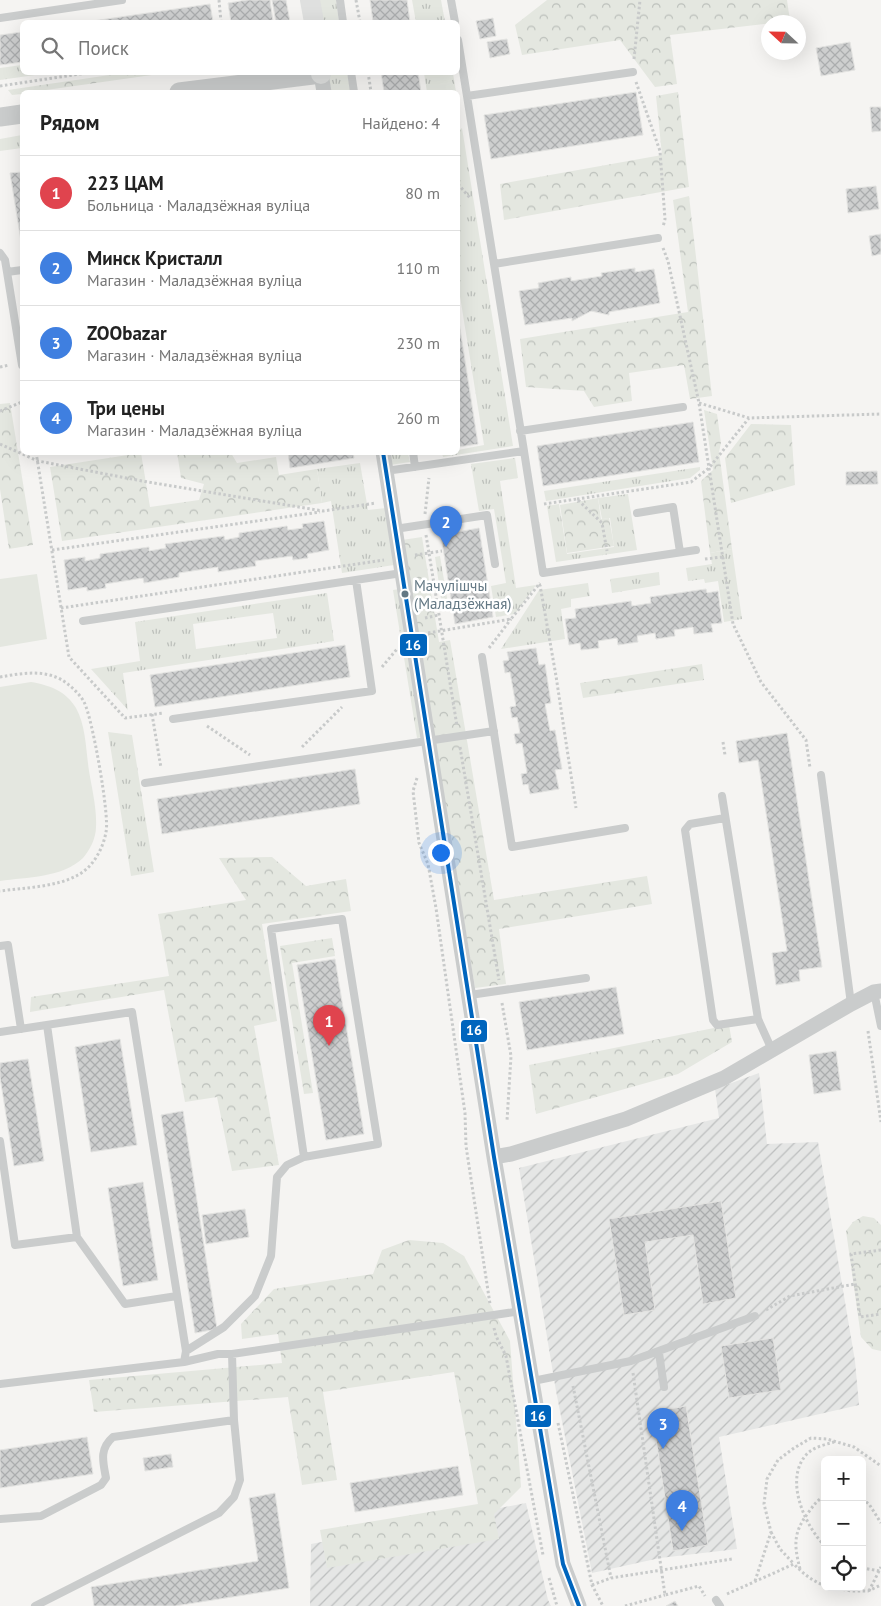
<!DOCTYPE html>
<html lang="ru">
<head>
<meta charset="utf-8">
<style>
  :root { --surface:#fff; --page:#f2f2f2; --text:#222; --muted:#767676; --line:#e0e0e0; --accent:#ea580c }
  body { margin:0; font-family:"PT Sans",sans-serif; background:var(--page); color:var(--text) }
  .controls { position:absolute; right:15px; bottom:15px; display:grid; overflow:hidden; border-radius:8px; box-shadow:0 5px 20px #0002 }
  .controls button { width:45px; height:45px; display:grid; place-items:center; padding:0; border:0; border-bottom:1px solid var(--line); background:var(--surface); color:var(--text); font:25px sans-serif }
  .compass { position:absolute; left:761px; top:15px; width:45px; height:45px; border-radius:50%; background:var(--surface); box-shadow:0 5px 20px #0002; rotate:292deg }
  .you { position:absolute; left:440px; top:852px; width:18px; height:18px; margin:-12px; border:4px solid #fff; border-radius:50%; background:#1a73e8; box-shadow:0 0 0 8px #1a73e833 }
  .badge { display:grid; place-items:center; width:32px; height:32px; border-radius:50%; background:var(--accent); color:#fff; font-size:16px; font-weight:700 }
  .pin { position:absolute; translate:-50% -41px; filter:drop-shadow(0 1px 2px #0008) }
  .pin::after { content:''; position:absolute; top:26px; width:18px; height:15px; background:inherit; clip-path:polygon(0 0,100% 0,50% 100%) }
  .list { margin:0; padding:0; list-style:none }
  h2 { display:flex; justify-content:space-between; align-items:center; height:65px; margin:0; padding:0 20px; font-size:21px }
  h2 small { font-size:16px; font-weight:400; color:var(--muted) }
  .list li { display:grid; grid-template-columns:32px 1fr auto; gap:15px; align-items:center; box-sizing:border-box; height:75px; padding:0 20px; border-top:1px solid var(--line) }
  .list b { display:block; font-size:19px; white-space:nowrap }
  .list p { margin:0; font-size:16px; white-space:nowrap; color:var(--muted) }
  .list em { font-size:16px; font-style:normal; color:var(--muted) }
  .icon { flex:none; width:28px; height:28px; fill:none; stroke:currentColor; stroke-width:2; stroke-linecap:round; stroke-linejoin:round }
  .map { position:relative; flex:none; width:881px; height:1606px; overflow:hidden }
  .search { position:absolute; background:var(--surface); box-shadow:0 5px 20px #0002; left:20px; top:20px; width:440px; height:55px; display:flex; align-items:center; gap:12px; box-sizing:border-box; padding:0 18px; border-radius:8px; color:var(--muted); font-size:19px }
  .panel { position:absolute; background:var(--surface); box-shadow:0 5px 20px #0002; left:20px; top:90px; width:440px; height:365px; border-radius:8px }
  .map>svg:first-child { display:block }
</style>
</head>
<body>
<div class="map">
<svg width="881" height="1606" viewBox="0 0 881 1606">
  <defs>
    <pattern id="industrial-furrows" width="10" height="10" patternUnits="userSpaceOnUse" patternTransform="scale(1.25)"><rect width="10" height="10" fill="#e5e6e5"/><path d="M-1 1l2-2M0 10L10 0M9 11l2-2" fill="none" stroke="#bdbfbf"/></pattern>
    <pattern id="grass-tufts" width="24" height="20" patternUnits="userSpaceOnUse" patternTransform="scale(1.25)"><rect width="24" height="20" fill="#e4e7e0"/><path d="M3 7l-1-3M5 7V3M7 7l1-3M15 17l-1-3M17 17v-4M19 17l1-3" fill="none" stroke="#bcc0bb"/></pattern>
    <pattern id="forest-crowns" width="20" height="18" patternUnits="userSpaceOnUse" patternTransform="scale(1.25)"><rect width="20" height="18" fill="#e4e7e0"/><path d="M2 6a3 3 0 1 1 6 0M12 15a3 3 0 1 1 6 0" fill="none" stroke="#bcc0bb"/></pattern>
    <pattern id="building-cross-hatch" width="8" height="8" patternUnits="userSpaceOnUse" patternTransform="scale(1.25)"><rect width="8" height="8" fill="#cecfcf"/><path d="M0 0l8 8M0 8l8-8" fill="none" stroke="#abadae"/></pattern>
  </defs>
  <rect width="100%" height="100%" fill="#f5f4f2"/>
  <path fill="url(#industrial-furrows)" d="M759 1073 767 1144 818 1142 855 1361 859 1405 719 1437 737 1549 660 1558 592 1573 556 1391 519 1168 719 1118 715 1089Z
    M526 1503 548 1600 551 1606H310L311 1544Z"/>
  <path fill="url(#grass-tufts)" fill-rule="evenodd" d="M316 0H336L339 22H319Z
    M412 0H441L445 22H416Z
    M22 65V72L49 73 0 80V68Z
    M327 73H347L351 92H331Z
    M424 73H453L456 92H427Z
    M462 128 513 446 443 457 442 453 458 452V450L484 445 458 284V131Z
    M22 135V148L0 151V139Z
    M389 453H408L410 462 390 465Z
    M515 458 518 478 500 481 516 588 536 585 515 614 496 617 491 586 506 583 494 509 479 511 471 464Z
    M360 463 368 510 386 508 394 565 342 573 331 501 322 503 317 469Z
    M700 467V470L690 478 546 501 544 491Z
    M628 494 637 550 556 562 547 506 559 504 567 554 614 547 610 518 602 519 598 498Z
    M732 549 742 619 724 622 718 581 705 583 704 579 688 581 686 568 712 564 710 553Z
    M440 556 448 604 442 605 435 557Z
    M659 572 660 585 612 593 610 579Z
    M588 583 590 596 571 599V607L561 609 565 639 501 649 539 590Z
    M399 589 423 737 417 738 393 590Z
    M327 593 334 641 123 673 128 710 91 669 140 661 135 622ZM273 613 277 638 196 649 193 624Z
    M108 732 132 735 154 872 131 876Z"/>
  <path fill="url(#forest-crowns)" d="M547 0H787L790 21 670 35 677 84 655 87 620 40 522 55 515 25Z
    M130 72 166 73 32 92H22V94L12 95 8 90Z
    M678 92 689 187 504 220 500 184 662 155 656 96Z
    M689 196 712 396 690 399 684 365 629 373 632 401 594 407 584 391 526 387 520 339 688 312 673 200Z
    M10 403 33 545 9 549 0 489V404Z
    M704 410 717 414 721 443 719 452 732 549 710 553 701 481 713 470Z
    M751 424 791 425 795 485 731 503 725 458Z
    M141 453 150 507 199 500 204 484 181 478 177 452 231 453 237 463 276 457 279 475 317 469 322 503 62 541 50 467Z
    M598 498 601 519 609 518 614 546 567 553 560 505Z
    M422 537 439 642 450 640 494 900 647 876 652 904 499 929 506 984 475 988 402 540Z
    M702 664 704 680 583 698 580 683Z
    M272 857 306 886 346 879 351 911 262 924 277 1021 254 1026 279 1165 232 1171 217 1097 185 1102 164 990 30 1012 31 997 169 976 158 914 246 900 219 858Z
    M332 938 335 956 292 963 313 1093 304 1094 280 946Z
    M729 1025 732 1042 678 1074 536 1114 529 1065Z
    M863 1216 874 1218 881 1225V1351L872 1349 861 1337 846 1231 853 1222Z
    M409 1240 443 1243 464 1256 510 1341 521 1487 494 1514 499 1539 327 1568 320 1530 478 1504 454 1372 323 1392 337 1480 302 1485 288 1397 94 1412 89 1380 282 1363 278 1334 242 1339 241 1324 274 1289 373 1274 382 1250Z"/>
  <path fill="#e4e7e0" d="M37 574 47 639 0 647V579Z
    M31 682C49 685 66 691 76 708 86 726 86 751 89 771 92 789 97 809 96 827 96 838 90 850 83 858 62 878 27 877 0 881V687Z"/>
  <path fill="url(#building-cross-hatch)" stroke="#e4e4e2" d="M247 0H270L273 22H231L228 3Z
    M272 0H286L290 22H276Z
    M370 0H407L410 22H373Z
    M210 4 213 22H86Z
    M493 18 496 36 480 39 476 21Z
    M22 32V62L0 65V35Z
    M507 39 510 54 490 58 487 42Z
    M850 42 855 70 821 76 816 48Z
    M381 72H418L421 92H384Z
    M636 92 643 135 491 159 484 115Z
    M870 107H881V131L872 132Z
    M22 172V241H21L10 173Z
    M876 186 879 209 848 213 846 189Z
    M881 234V254L872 256 869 236Z
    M635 268V272L654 269 660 303 609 312V315L591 311 572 321V318L525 325 519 291 539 288 538 283 571 277V281L602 276 601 273Z
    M458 316 478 444 458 447Z
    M693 422 699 462 543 486 537 446Z
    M288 452H353L354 458 290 468Z
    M877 471 878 484 846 485V472Z
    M324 521 329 550 307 554 308 558 293 560 292 556 255 561 256 566 218 572V567L179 573V577L144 583 143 578 105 584 106 588 87 591V587L68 590 64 560 85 557V561L100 558V554L149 547V551L166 548 165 544 224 536 225 540 239 537V533L287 526 288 530 303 528 302 524Z
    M479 528 493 617 455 624 441 535Z
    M706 589 707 593 718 591 722 623 711 624 713 632 694 634 693 627 674 630 675 636 656 639 655 633 637 636 638 642 618 645 617 638 598 641 599 648 581 650 580 643 569 645 565 619 576 618 575 609 631 601 632 606 651 603 650 597Z
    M345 645 350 677 155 707 150 675Z
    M536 648 539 665 545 664 551 703 545 704 550 731 555 730 562 769 555 770 559 789 530 794 528 784 523 785 521 774 527 773 522 743 516 744 514 734 520 733 517 717 512 718 510 707 516 706 510 672 505 673 503 661 509 660 507 652Z
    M787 733 822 967 799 970 800 981 776 985 772 953 787 951 758 760 739 763 736 741Z
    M355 769 360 804 162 834 157 799Z
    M335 959 364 1134 326 1140 297 965Z
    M616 987 624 1034 527 1050 519 1002Z
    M120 1039 137 1145 91 1152 75 1047Z
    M836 1051 841 1090 814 1094 809 1055Z
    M28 1059 44 1161 14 1166 0 1077V1063Z
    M183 1111 217 1329 195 1333 161 1115Z
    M143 1182 158 1280 123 1286 108 1188Z
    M721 1201 736 1298 703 1304 693 1235 645 1242 655 1310 624 1315 609 1219Z
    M245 1209 249 1237 206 1244 202 1215Z
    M773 1338 781 1390 729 1398 721 1346Z
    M686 1406 708 1545 673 1551 652 1412Z
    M87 1437 93 1474 0 1488V1450Z
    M171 1454 173 1467 145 1471 143 1458Z
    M458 1466 463 1495 355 1512 350 1483Z
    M275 1493 289 1588 175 1606H94L91 1587 258 1561 249 1498Z
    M675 1601 678 1606H666Z"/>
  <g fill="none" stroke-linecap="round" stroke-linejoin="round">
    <path stroke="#c8caca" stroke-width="3" stroke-dasharray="2.5 2.5" stroke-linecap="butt" d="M219 0 221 22
      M356 0 360 22
      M634 59 640 0
      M368 72 371 92
      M636 82 660 151 665 219 663 227
      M0 86 93 72
      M458 184 470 198
      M663 248 668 261 699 403 733 624 761 682 806 740 810 768
      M0 367 9 365
      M699 403 749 418 881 414
      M0 411 22 402
      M0 444 38 461 142 481 323 511 376 503
      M36 452 69 657 125 718 164 713
      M577 499 691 482 709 468 749 418
      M544 504 577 499 602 523 607 551
      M425 514 429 478
      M426 535 429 553 442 551
      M52 550 320 512
      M415 555 429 553 457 726
      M705 559 722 557
      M541 585H540L556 676 576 808
      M61 608 384 560
      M425 618 439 615
      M428 633 511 619 540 583
      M489 648 511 619
      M382 667 397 649
      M0 677C23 673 49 668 69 685 74 689 81 696 84 702 92 716 110 817 106 832 103 849 93 867 78 875 57 887 23 888 0 891
      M152 714 161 768
      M207 726 250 755
      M723 742 725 755
      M302 747 342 707
      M460 747 499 980
      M417 778 413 791 419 843 428 864 436 908 465 1113 466 1146 490 1304
      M502 1003 511 1056 507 1121
      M868 1031 881 1122
      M881 1250 851 1254 860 1317 881 1314
      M766 1310 790 1296 855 1284
      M494 1328 496 1336 506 1356 543 1555
      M633 1373 665 1595 699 1586 705 1596
      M573 1386 611 1578
      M558 1423 592 1585 603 1606
      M862 1499 869 1504 881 1523
      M771 1532 780 1549 794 1564
      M825 1546C805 1526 784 1480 806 1455 813 1447 824 1445 834 1442
      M862 1568 880 1571
      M800 1569C794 1545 793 1533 808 1513 813 1506 817 1500 825 1496
      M549 1578 557 1606
      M755 1581 771 1532 764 1504 767 1479 778 1460 794 1448 811 1438 827 1439 854 1447 881 1466
      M592 1585 611 1578 732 1559
      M828 1587 852 1591H868L881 1585
      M869 1591 881 1567
      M727 1594 794 1564C803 1574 813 1581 825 1586
      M625 1606 665 1595"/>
    <path stroke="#cacccc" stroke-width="8" d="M340 0 343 22
      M451 0 455 22
      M0 18 122 0
      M458 40 524 451
      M351 72 354 92
      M467 96 633 72
      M0 253 5 260 7 272 22 270
      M494 264 658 238
      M7 272 22 365
      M520 431 683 407
      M413 452 415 467
      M386 471 524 451 543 573 696 550
      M637 513 673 507 680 552
      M395 529 487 515 495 564
      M83 621 402 573
      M482 657 512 847 625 828
      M173 719 372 691 356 580
      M821 775 851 1004
      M145 783 494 731
      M722 796 758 1019 772 1050
      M725 818 690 824 685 830 713 1020 717 1025 758 1019
      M0 946 8 945 21 1029
      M874 992 881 1026
      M470 995 586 978
      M47 1025 77 1237
      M0 1032 132 1012 186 1351
      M0 1141 15 1245 77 1237 125 1304 177 1296
      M659 1353 664 1387
      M184 1362 186 1351 224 1327 255 1296 271 1256 277 1177 287 1165 304 1157 378 1144 342 919 271 929 304 1157
      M533 1381 631 1361 755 1316
      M0 1384 184 1362 218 1354H232L521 1311
      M0 1519 41 1516 101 1485 106 1478C103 1462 99 1449 113 1437L234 1420
      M716 1600 720 1606
      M35 1606 219 1513 234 1497 240 1480 234 1420 232 1354"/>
    <path stroke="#cacccc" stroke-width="15" d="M321 74 324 92
      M383 452 494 1157 563 1564 579 1606
      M494 1157 511 1154 626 1119 724 1078 851 1004 874 992 881 991"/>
    <path stroke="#cacccc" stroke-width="19" d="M179 92 321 74
      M0 117 22 114"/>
    <path stroke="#dfe0df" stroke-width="20" d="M310 0 314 22
      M321 72V74"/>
    <defs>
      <path id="bus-1" d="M383 452 494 1157 563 1564 579 1606"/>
    </defs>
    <use href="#bus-1" stroke="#fff" stroke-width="8"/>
    <use href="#bus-1" stroke="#0065bd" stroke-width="4"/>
  </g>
  <circle fill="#637884" stroke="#fff" stroke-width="2" cx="405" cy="594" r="4.5"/>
  <g text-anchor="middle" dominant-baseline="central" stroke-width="5" stroke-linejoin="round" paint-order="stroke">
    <g font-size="15" fill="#637884" stroke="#fff" text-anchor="start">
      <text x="414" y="585">Мачулішчы<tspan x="414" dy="18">(Маладзёжная)</tspan></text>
    </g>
  </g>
  <g stroke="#fff" stroke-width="2">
    <rect x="399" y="633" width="29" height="24" rx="5" fill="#0065bd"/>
    <rect x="460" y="1019" width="28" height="24" rx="5" fill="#0065bd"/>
    <rect x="524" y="1404" width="28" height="24" rx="5" fill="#0065bd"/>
  </g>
  <g font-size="14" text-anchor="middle" font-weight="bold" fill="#fff">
    <text x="413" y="650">16</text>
    <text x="474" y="1035">16</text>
    <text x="538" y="1421">16</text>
  </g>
</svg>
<div class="controls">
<button>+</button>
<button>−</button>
<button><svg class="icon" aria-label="locate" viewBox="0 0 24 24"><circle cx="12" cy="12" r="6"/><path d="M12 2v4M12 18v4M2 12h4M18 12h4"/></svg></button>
</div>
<svg class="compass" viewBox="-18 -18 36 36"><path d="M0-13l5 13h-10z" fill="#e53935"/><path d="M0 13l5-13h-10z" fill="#767676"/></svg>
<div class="you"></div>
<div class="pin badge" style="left:329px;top:1046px;background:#e0444e">1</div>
<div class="pin badge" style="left:446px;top:547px;background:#3f7fe0">2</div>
<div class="pin badge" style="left:663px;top:1449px;background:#3f7fe0">3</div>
<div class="pin badge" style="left:682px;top:1531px;background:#3f7fe0">4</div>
<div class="search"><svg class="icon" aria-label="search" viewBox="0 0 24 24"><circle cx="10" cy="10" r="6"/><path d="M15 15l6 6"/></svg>Поиск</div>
<section class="panel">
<h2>Рядом<small>Найдено: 4</small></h2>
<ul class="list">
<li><span class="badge" style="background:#e0444e">1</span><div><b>223 ЦAM</b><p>Больница · Маладзёжная вуліца</p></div><em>80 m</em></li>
<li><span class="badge" style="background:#3f7fe0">2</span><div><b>Минск Кристалл</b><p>Магазин · Маладзёжная вуліца</p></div><em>110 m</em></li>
<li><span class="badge" style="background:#3f7fe0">3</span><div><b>ZOObazar</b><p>Магазин · Маладзёжная вуліца</p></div><em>230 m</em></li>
<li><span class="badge" style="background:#3f7fe0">4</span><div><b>Три цены</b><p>Магазин · Маладзёжная вуліца</p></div><em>260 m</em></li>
</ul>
</section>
</div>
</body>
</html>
